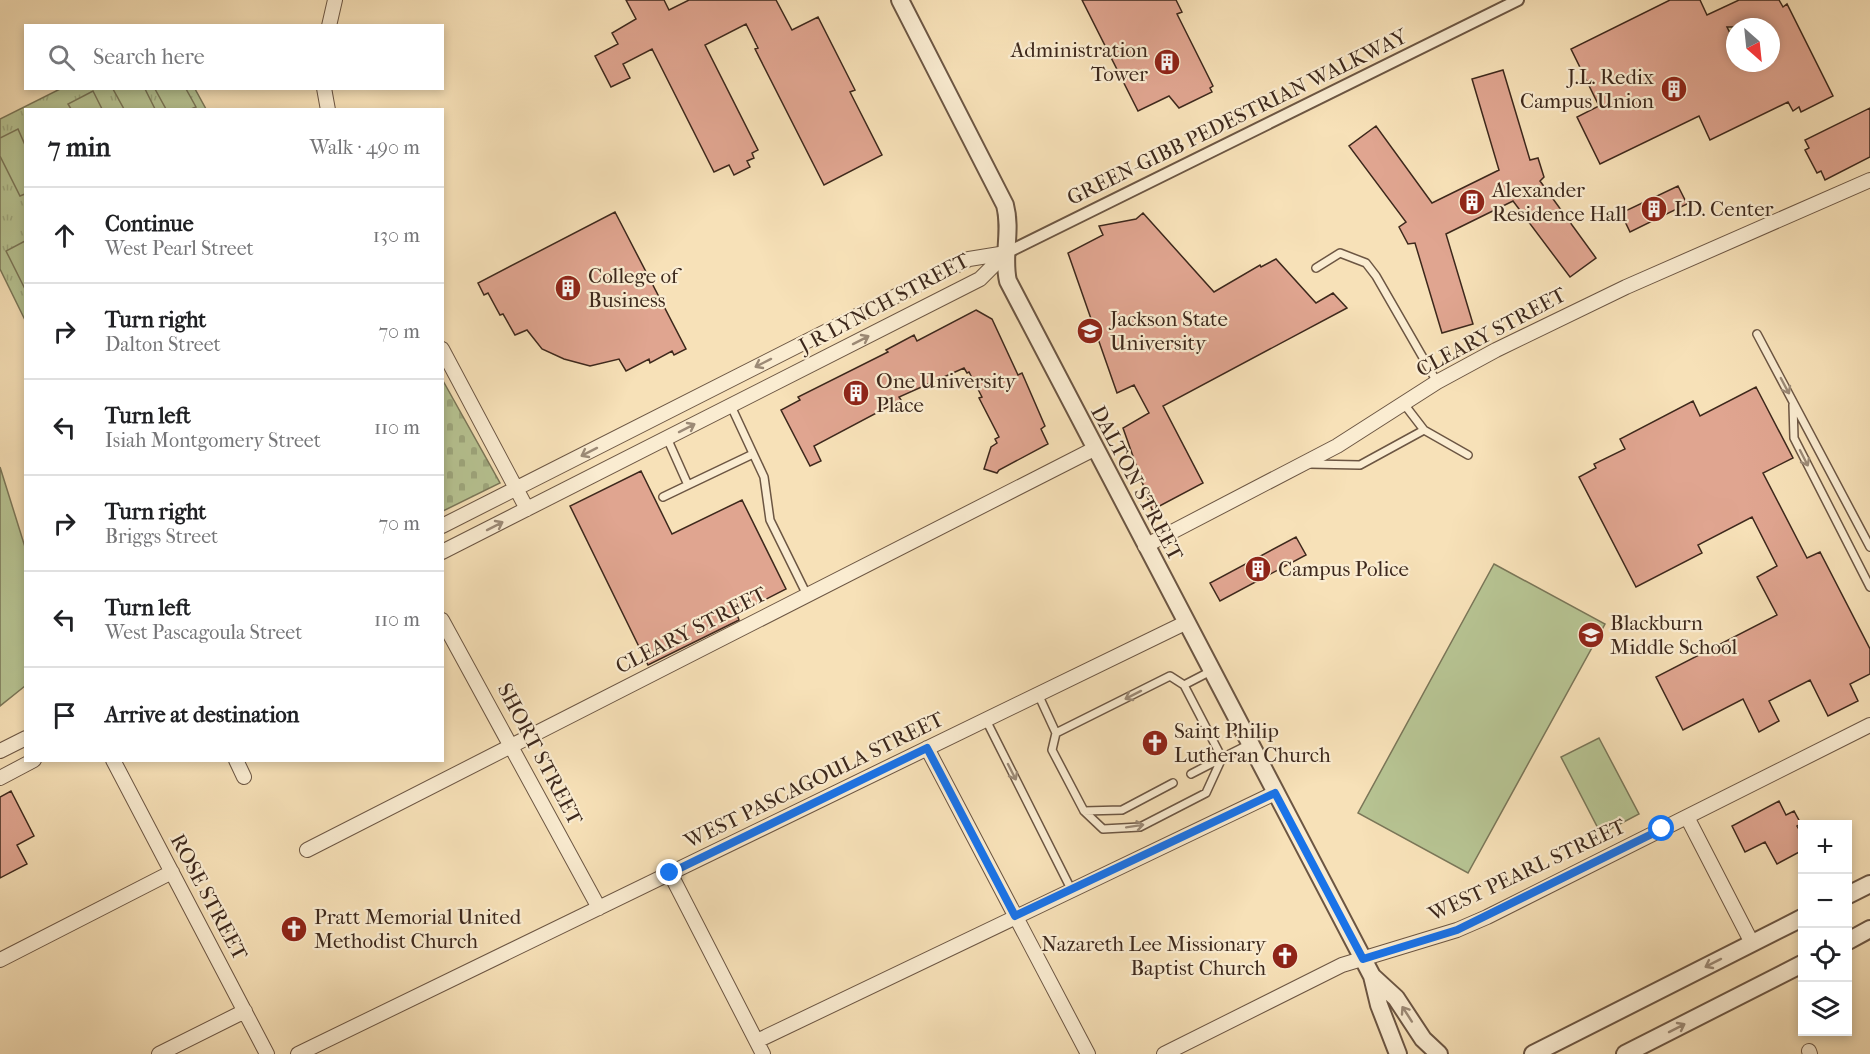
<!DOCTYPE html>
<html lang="en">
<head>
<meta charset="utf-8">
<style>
  :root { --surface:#fff; --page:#f2f2f2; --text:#202124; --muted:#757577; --line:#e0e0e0 }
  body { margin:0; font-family:"IM FELL French Canon",serif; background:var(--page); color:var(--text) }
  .controls { position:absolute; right:18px; bottom:18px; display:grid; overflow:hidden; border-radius:0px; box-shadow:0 3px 9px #0003 }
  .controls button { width:54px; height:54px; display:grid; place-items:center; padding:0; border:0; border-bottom:2px solid var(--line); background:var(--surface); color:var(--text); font:30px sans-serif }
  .compass { position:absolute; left:1726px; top:18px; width:54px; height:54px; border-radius:50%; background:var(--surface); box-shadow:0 3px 9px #0003; rotate:153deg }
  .stop { position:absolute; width:18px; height:18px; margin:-14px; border:4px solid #1a73e8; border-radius:50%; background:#fff }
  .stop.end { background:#1a73e8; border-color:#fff; box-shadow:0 2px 6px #0008 }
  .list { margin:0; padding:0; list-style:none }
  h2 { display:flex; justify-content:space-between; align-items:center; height:78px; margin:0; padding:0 24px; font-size:26px }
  h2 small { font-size:20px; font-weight:400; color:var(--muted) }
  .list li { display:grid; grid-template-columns:39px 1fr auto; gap:18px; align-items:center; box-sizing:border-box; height:96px; padding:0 24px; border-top:2px solid var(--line) }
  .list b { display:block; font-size:22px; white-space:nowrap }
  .list p { margin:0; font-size:20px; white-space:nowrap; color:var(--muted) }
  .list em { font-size:20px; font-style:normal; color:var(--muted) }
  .icon { flex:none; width:33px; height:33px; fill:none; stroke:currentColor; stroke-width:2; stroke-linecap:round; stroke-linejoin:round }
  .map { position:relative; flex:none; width:1870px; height:1054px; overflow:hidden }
  .search { position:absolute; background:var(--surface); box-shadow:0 3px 9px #0003; left:24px; top:24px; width:420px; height:66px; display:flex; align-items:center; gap:15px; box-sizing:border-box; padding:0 21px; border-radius:0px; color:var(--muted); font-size:22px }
  .panel { position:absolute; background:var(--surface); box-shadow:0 3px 9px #0003; left:24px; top:108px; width:420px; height:654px; border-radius:0px }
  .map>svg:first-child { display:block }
</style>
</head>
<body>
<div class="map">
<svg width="1870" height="1054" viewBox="0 0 1870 1054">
  <defs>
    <pattern id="cemetery-stones" width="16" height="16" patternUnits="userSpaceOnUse" patternTransform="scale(1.5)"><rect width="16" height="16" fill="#b7c493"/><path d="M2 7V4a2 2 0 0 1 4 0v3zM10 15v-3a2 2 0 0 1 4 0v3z" fill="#9ea87e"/></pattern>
    <pattern id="park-tufts" width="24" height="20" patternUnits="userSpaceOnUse" patternTransform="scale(1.5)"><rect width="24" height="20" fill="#b7c493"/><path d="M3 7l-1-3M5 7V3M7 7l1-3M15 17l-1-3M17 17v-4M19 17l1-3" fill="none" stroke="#9ea87e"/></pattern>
  </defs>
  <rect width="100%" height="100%" fill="#f7e1b8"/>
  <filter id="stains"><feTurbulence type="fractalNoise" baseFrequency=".00333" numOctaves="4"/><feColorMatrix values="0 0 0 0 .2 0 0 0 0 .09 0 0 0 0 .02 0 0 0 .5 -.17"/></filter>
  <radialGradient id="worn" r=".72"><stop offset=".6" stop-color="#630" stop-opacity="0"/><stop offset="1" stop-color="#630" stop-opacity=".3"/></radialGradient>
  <path fill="url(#cemetery-stones)" stroke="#7a7658" stroke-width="1.5" d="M442 379 500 483 443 511H442Z"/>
  <path fill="url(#park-tufts)" stroke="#7a7658" stroke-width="1.5" d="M60 89H195L206 109 26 110 25 320 0 269V119Z"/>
  <path fill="#b7c493" stroke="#7a7658" stroke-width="1.5" d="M113 89H145L155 109H124Z
    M155 89H186L196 107 191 109H166Z
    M93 91 102 109H71L68 104Z
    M18 129 25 145V194L20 196 0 156V138Z
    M25 241V289L6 251Z
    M0 467 25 547V686L0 706Z
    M1494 564 1605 624 1468 873 1358 813Z
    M1599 738 1639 814 1601 834 1561 757Z"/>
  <path fill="#e0a590" stroke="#3d281c" stroke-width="1.5" fill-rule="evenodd" d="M626 0H664L669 10 689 0H776L792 30 818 17 855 90 850 92 882 155 824 185 755 49 758 48 746 24 705 45 758 150 752 153 754 158 747 161 750 167 734 175 729 165 714 172 652 49 623 64 630 78 611 87 595 56 618 44 612 33 636 19Z
    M1082 0H1176L1182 12 1177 14 1213 86 1210 88 1212 92 1179 108 1169 96 1138 111Z
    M1670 0H1700L1707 15 1739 0H1779L1783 7 1787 4 1833 96 1801 112 1799 107 1793 111 1788 102 1710 140 1699 116 1600 164 1577 117 1599 106 1571 49ZM1727 27H1771V63H1735V43Z
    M1503 70 1530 160 1538 158 1544 177 1540 181 1596 258 1570 277 1513 201 1446 234 1473 324 1442 333 1415 243 1408 244 1399 227 1406 222 1349 146 1376 126 1432 203 1499 170 1472 79Z
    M1870 108V157L1825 180 1821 171 1817 173 1805 150 1809 148 1805 140Z
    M1678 186 1687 204 1630 232 1621 213Z
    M615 212 686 349 674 355 672 351 650 363 649 359 626 371 619 359 590 366 564 359 542 349 527 330 515 335 503 314 500 315 488 293 484 295 478 283Z
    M1143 213 1214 292 1260 265 1261 267 1276 259 1316 303 1333 293 1347 308 1163 406 1203 483 1152 510 1123 428 1149 413 1134 385 1117 393 1068 253 1103 235 1099 226 1136 219Z
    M976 310 992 319 1018 375 1022 373 1045 426 1041 429 1048 444 999 470 997 473 984 469 991 447 997 443 995 439 999 437 979 398 982 397 969 372 967 373 964 368 899 397 901 400 814 446 821 461 810 466 781 410 800 400 798 397 888 352 886 350 914 335 917 341Z
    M1756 387 1793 458 1763 473 1807 558 1820 552 1870 649V674L1850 684 1858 701 1828 716 1810 680 1769 701 1779 721 1759 732 1743 699 1683 730 1656 677 1777 615 1757 577 1777 566 1752 517 1698 545 1702 553 1636 587 1579 477 1596 468 1594 464 1625 449 1620 439 1693 401 1700 416Z
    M641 471 672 534 742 500 786 589 737 614 739 620 648 665 570 506Z
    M1296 537 1306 555 1220 601 1210 583Z
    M11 791 34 836 17 845 27 864 0 878V797Z
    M1779 801 1786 815 1794 811 1801 824 1797 826 1803 836V850L1777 864 1765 842 1745 852 1732 826Z"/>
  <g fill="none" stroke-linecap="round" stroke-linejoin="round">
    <defs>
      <path id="service" d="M1316 268 1340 253 1366 263 1376 276 1437 382
        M1757 334 1870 547
        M1404 404 1424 430 1468 455
        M1793 405 1794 438 1870 587
        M731 406 764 477 770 520 807 595
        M667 438 688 485 753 454
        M1310 464 1360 465 1424 430
        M663 497 688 485
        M1184 685 1211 671
        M1038 694 1056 733 1052 750 1084 811 1103 829 1140 827 1206 793 1222 758
        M986 720 1071 889
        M1056 733 1170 676 1184 685 1222 758 1250 744
        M1191 774 1222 758
        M1084 811 1122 810 1173 783"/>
      <path id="pedestrian" d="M1006 253 1518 0"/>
      <path id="minor" d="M329 26 335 0
        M324 88 328 110
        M442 349 527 509
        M442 526 969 259 1006 253
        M1145 546 1337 446 1437 382 1496 350 1626 287 1870 180
        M442 552 980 279 1006 253
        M442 620 599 908
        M927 748 1088 1054
        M0 751 26 738
        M113 760 267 1054
        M236 760 244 777
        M0 778 34 760
        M1687 817 1752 943
        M307 850 1094 449
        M670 873 763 1054
        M0 960 172 872
        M757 1041 1275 793
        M1809 1051 1810 1054
        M159 1054 245 1011
        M298 1054 1185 623
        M1164 1054 1342 965 1457 930 1487 917 1870 725"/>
      <path id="tertiary" d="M900 0 1005 205C1012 231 1002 256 1008 281L1372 976 1379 1005 1398 1054
        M1848 895 1870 884
        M1848 941 1870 929
        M1372 976 1396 998 1423 1039 1439 1054
        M1533 1054 1802 918
        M1625 1054 1802 964"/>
    </defs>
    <use href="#service" stroke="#6c5643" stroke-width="10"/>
    <use href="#pedestrian" stroke="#6c5643" stroke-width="14"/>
    <use href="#minor" stroke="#6c5643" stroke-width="16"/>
    <use href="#tertiary" stroke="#6c5643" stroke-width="20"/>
    <use href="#service" stroke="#faecd1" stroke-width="7"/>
    <use href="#pedestrian" stroke="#faecd1" stroke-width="10"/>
    <use href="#minor" stroke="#faecd1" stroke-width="14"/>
    <use href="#tertiary" stroke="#faecd1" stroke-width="16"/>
  </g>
  <defs><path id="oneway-shaft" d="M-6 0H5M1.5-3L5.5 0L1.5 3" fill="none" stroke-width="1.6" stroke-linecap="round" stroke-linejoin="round" transform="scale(1.5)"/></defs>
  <g stroke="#9c8a76">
    <use href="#oneway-shaft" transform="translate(861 340) rotate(-27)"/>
    <use href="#oneway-shaft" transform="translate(763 363) rotate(153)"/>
    <use href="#oneway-shaft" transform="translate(1785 386) rotate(62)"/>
    <use href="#oneway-shaft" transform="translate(687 428) rotate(-27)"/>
    <use href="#oneway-shaft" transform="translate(589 452) rotate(153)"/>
    <use href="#oneway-shaft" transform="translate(1804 458) rotate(63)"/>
    <use href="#oneway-shaft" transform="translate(495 526) rotate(-27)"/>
    <use href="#oneway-shaft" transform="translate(1133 695) rotate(153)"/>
    <use href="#oneway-shaft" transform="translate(1012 772) rotate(63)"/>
    <use href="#oneway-shaft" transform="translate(1135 826) rotate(-9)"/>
    <use href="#oneway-shaft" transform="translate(1713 963) rotate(153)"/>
    <use href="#oneway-shaft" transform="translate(1407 1014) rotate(-123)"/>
    <use href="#oneway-shaft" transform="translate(1677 1028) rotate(-27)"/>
  </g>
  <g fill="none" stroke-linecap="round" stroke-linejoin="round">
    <path stroke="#1a73e8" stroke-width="8" d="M670 873 927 748 1015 916 1275 793 1363 959 1457 930 1662 829"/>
  </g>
  <defs>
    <symbol id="building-disc" viewBox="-11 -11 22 22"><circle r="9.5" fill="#8f2418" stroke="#faecd1"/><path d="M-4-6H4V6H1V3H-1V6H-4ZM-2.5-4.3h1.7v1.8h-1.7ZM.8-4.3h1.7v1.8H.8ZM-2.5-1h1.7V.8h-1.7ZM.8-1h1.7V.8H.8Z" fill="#fff"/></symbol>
    <symbol id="university-disc" viewBox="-11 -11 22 22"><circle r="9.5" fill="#8f2418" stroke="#faecd1"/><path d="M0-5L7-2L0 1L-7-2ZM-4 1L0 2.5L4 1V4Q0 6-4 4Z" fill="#fff"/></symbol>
    <symbol id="school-disc" viewBox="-11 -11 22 22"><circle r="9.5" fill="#8f2418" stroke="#faecd1"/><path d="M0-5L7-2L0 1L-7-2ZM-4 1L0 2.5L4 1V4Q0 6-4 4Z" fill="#fff"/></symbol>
    <symbol id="church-disc" viewBox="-11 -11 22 22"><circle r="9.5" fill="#8f2418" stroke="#faecd1"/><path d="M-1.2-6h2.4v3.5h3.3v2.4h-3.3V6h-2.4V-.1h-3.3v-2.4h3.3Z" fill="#fff"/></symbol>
  </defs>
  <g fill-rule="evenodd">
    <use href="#building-disc" x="1152" y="47" width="30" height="30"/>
    <use href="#building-disc" x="1659" y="74" width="30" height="30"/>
    <use href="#building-disc" x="1457" y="187" width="30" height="30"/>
    <use href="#building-disc" x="1639" y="194" width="30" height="30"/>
    <use href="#building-disc" x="553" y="273" width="30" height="30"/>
    <use href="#university-disc" x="1075" y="316" width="30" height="30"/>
    <use href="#building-disc" x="841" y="378" width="30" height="30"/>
    <use href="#building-disc" x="1243" y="554" width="30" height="30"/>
    <use href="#school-disc" x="1576" y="620" width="30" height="30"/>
    <use href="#church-disc" x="1140" y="728" width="30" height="30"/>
    <use href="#church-disc" x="279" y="914" width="30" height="30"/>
    <use href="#church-disc" x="1270" y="941" width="30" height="30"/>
  </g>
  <g text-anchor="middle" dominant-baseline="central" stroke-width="4.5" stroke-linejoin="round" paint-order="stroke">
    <g font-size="21" fill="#3d281c" stroke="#faecd1" text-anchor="start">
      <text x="1148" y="50" text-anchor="end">Administration<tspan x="1148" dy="24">Tower</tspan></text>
      <text x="1654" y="77" text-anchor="end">J.L. Redix<tspan x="1654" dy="24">Campus Union</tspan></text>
      <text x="1492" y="190">Alexander<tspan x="1492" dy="24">Residence Hall</tspan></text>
      <text x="1674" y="209">I.D. Center</text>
      <text x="588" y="276">College of<tspan x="588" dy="24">Business</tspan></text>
      <text x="1110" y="319">Jackson State<tspan x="1110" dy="24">University</tspan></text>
      <text x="876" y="381">One University<tspan x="876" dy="24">Place</tspan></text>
      <text x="1278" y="569">Campus Police</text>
      <text x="1610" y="623">Blackburn<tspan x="1610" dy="24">Middle School</tspan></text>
      <text x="1174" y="731">Saint Philip<tspan x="1174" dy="24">Lutheran Church</tspan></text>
      <text x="314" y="917">Pratt Memorial United<tspan x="314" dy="24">Methodist Church</tspan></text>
      <text x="1266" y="944" text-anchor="end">Nazareth Lee Missionary<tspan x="1266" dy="24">Baptist Church</tspan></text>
    </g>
    <g font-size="21" fill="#3d281c" stroke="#faecd1">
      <text transform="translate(1237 117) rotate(-26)">GREEN-GIBB PEDESTRIAN WALKWAY</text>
      <text transform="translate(884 303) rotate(-28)">J R LYNCH STREET</text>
      <text transform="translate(1491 332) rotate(-28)">CLEARY STREET</text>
      <text transform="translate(1137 483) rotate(62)">DALTON STREET</text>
      <text transform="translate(691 630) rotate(-27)">CLEARY STREET</text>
      <text transform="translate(540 754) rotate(62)">SHORT STREET</text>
      <text transform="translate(814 780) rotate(-26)">WEST PASCAGOULA STREET</text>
      <text transform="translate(1527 870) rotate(-25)">WEST PEARL STREET</text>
      <text transform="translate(209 897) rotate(62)">ROSE STREET</text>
    </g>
  </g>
  <rect width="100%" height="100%" filter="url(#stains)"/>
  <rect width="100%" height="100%" fill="url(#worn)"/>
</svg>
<div class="controls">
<button>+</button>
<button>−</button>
<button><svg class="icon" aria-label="locate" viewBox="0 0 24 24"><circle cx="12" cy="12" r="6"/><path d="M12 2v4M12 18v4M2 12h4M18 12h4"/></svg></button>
<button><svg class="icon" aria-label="layers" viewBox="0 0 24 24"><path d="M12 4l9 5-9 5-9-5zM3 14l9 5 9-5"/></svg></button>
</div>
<svg class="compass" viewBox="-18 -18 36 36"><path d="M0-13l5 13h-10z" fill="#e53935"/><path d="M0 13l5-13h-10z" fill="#757577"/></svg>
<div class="stop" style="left:1662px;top:829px"></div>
<div class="stop end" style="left:670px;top:873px"></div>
<div class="search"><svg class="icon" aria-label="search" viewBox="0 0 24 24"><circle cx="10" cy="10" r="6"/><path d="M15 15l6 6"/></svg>Search here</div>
<section class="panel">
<h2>7 min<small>Walk · 490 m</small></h2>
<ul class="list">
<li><svg class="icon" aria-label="ahead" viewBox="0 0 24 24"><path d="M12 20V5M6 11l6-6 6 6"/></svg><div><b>Continue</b><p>West Pearl Street</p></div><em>130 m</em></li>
<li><svg class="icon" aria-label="right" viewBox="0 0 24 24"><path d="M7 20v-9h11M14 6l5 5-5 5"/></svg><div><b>Turn right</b><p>Dalton Street</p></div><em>70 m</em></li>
<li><svg class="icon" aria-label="left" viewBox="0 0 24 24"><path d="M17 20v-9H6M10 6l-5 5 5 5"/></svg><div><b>Turn left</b><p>Isiah Montgomery Street</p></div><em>110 m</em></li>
<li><svg class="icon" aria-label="right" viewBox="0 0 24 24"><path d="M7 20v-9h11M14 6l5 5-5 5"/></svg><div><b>Turn right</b><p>Briggs Street</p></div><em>70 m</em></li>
<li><svg class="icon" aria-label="left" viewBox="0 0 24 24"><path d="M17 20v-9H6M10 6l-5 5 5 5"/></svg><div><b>Turn left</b><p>West Pascagoula Street</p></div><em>110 m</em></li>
<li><svg class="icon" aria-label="arrive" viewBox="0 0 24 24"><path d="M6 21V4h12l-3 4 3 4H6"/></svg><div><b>Arrive at destination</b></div></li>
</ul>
</section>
</div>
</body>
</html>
